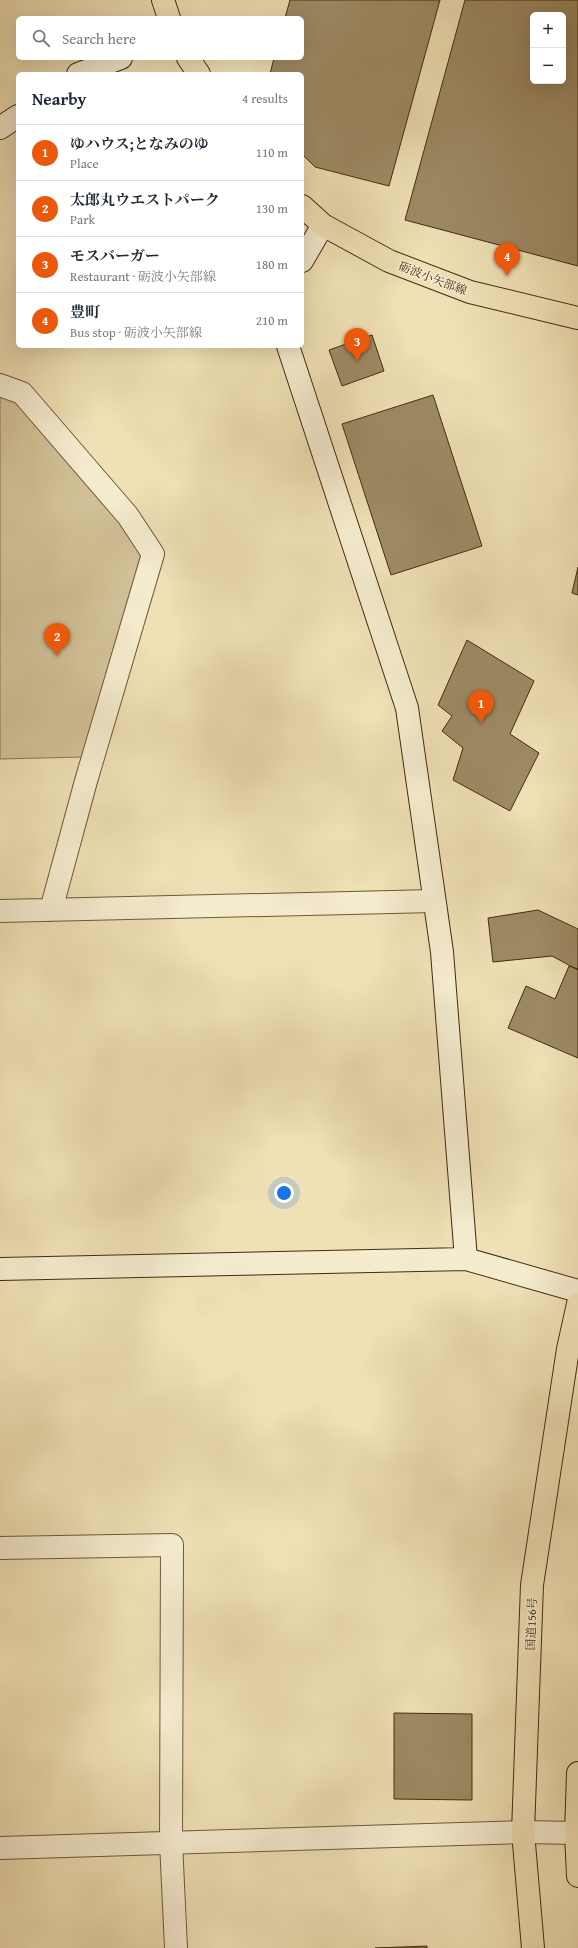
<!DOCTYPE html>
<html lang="en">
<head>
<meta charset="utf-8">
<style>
  :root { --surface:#fff; --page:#f2f2f3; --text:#1f2937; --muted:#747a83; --line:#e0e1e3; --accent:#ea580c }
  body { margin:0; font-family:"Gentium Book Plus","Noto Serif JP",serif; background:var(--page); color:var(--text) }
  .controls { position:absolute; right:12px; top:12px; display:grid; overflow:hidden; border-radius:6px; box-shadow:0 4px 16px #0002 }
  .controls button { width:36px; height:36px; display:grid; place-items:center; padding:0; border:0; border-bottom:1px solid var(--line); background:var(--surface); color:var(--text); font:20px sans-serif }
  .you { position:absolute; left:284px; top:1193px; width:14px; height:14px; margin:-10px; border:3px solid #fff; border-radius:50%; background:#1a73e8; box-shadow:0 0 0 6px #1a73e833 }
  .badge { display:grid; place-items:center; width:26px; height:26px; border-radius:50%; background:var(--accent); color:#fff; font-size:13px; font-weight:700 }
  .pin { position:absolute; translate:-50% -33px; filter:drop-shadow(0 1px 2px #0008) }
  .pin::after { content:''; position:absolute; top:21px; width:14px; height:12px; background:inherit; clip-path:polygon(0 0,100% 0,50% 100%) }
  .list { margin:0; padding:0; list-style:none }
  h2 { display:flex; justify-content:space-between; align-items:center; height:52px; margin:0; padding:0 16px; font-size:17px }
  h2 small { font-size:13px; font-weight:400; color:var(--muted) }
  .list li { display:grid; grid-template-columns:26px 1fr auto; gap:12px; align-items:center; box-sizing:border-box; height:56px; padding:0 16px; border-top:1px solid var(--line) }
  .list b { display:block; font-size:15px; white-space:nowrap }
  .list p { margin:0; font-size:13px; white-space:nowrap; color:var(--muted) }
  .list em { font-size:13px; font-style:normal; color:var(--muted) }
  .icon { flex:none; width:22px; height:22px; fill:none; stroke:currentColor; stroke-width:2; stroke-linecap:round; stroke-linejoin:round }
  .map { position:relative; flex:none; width:578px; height:1948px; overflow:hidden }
  .search { position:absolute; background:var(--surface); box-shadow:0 4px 16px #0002; left:16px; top:16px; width:288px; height:44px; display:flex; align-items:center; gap:10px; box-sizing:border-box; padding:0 14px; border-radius:6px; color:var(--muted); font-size:15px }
  .panel { position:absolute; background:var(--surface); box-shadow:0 4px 16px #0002; left:16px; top:72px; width:288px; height:276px; border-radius:6px }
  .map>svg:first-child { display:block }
</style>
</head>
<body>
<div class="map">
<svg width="578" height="1948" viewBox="0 0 578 1948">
  <rect width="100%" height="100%" fill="#efe0b5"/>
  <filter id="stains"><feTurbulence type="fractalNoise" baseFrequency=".005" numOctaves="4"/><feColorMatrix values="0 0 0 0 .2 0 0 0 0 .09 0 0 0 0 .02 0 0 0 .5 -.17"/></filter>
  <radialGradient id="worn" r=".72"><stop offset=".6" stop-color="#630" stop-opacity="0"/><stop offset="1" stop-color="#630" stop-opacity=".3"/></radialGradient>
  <path fill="#d2c198" stroke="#8b7652" d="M0 392 17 398 120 518 144 555 84 757 0 759Z"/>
  <path fill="#9d8a64" stroke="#442c0c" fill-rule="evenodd" d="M290 0H440L389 186 315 167 302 154V74H270L274 58H302V18H285Z
    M465 0H578V266L405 220ZM533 15H563V81H533Z
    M372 335 384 371 342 386 329 350Z
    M433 395 482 546 391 575 342 424Z
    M578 567V595L572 593Z
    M467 640 534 681 510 734 539 753 510 811 453 780 463 748 442 731 452 716 438 705Z
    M538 910 578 929V970L552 956 493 962 488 918Z
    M569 966 578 969V1058L508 1028 526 986 555 999Z
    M394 1713 472 1714V1800L394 1799Z
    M427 1946V1948H375Z"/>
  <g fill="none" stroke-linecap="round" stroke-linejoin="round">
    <defs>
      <path id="street" d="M0 385 22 393 128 516 153 554 86 781 51 910
        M0 911 434 901
        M0 1548 172 1545 171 1842 176 1948
        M0 1848 523 1832 576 1833"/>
      <path id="secondary" d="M78 74 121 58
        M0 128 18 116
        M302 261 323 225
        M288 346 407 708 442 952 466 1259 578 1291
        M0 1269 466 1259"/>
      <path id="primary" d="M163 0 169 18
        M188 58 199 74
        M302 206 323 225 389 261 470 292 578 318"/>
      <path id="highway" d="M578 1773 576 1833 578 1876
        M533 1948 523 1832 532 1585 568 1349 578 1304"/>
    </defs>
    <use href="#street" stroke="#6f5936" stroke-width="24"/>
    <use href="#secondary" stroke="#442c0c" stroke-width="24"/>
    <use href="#primary" stroke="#442c0c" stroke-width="24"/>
    <use href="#highway" stroke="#442c0c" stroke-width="24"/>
    <use href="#street" stroke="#f5ebcf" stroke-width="22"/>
    <use href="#secondary" stroke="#f5ebcf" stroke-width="22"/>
    <use href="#primary" stroke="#efe0b5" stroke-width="22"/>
    <use href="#highway" stroke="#efe0b5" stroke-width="22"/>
  </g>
  <g text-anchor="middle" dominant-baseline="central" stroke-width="3" stroke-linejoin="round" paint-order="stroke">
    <g font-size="12" fill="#442c0c" stroke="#f5ebcf">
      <text transform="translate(433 278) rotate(21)">砺波小矢部線</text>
      <text transform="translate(531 1624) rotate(-88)">国道156号</text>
    </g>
  </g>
  <rect width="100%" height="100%" filter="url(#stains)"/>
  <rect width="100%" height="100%" fill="url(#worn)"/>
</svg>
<div class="controls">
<button>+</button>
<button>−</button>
</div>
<div class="you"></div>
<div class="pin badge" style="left:481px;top:723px">1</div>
<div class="pin badge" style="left:57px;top:656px">2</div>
<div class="pin badge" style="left:357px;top:361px">3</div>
<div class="pin badge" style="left:507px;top:276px">4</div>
<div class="search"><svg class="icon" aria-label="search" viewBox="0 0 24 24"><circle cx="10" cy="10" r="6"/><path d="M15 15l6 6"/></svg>Search here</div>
<section class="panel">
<h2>Nearby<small>4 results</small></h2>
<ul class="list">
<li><span class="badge">1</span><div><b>ゆハウス;となみのゆ</b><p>Place</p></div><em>110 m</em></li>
<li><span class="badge">2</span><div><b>太郎丸ウエストパーク</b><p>Park</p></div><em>130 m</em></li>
<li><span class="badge">3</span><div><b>モスバーガー</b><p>Restaurant · 砺波小矢部線</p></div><em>180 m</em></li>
<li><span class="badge">4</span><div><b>豊町</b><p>Bus stop · 砺波小矢部線</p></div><em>210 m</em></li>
</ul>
</section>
</div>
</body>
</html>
